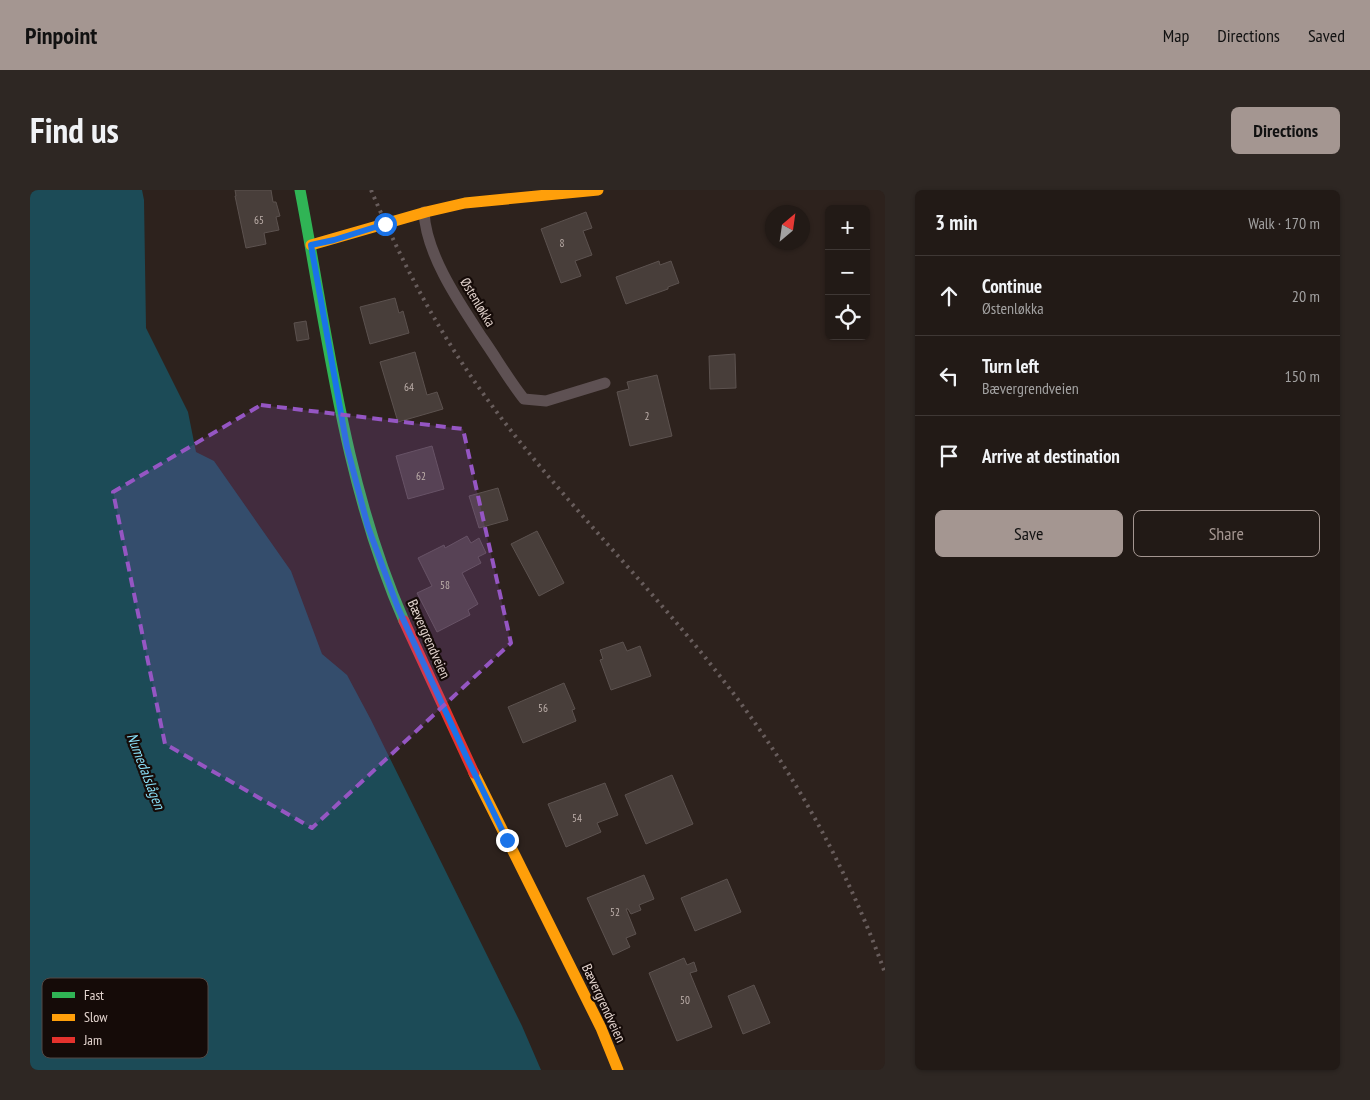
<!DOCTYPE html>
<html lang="en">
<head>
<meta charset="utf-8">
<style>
  :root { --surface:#221a16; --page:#2e2723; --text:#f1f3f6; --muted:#a2a1a1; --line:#3f3835; --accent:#a49691 }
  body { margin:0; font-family:"PT Sans Narrow",sans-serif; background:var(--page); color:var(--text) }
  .controls { position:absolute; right:15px; top:15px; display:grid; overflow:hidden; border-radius:8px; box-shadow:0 1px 4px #0004 }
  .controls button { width:45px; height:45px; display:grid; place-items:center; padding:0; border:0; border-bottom:1px solid var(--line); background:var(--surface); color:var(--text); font:25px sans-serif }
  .compass { position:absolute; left:735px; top:15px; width:45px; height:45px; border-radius:50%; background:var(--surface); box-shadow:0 1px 4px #0004; rotate:29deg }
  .stop { position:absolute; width:15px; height:15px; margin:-11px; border:4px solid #1a73e8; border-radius:50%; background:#fff }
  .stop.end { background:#1a73e8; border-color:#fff; box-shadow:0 1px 5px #0008 }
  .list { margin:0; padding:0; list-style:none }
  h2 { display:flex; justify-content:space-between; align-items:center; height:65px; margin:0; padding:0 20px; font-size:21px }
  h2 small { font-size:16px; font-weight:400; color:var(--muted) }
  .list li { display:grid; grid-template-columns:32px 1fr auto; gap:15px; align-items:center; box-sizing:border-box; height:80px; padding:0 20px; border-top:1px solid var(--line) }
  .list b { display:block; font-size:19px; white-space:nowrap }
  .list p { margin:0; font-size:16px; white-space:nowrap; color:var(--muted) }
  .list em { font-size:16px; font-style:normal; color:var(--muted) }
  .actions { display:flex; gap:10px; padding:15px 20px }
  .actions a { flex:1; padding:11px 0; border:1px solid var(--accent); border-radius:8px; text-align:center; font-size:18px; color:var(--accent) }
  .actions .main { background:var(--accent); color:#111 }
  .icon { flex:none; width:28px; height:28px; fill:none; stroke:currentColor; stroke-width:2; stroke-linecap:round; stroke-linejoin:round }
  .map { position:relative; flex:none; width:855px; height:880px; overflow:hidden; border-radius:8px }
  header { display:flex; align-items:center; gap:30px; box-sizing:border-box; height:70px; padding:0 25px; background:var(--accent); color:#111 }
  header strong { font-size:24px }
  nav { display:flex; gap:28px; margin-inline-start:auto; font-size:18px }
  .intro { display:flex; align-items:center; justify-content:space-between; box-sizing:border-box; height:120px; padding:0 30px }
  h1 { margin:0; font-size:35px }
  .button { padding:12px 22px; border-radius:8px; background:var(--accent); color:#111; font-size:18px; font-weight:700 }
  main { display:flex; gap:30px; padding:0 30px }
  aside { flex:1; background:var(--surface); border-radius:8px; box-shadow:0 1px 4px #0004 }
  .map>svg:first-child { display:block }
</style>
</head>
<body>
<header>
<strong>Pinpoint</strong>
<nav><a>Map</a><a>Directions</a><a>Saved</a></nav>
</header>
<div class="intro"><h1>Find us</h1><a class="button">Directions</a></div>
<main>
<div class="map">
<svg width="855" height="880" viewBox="0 0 855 880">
  <rect width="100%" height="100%" fill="#2d221d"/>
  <path fill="#1c4b57" d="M0 0H112L114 10 116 138 158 222 166 262 184 271 261 381 292 464 317 485 341 530 492 836 511 880H0Z"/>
  <path fill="#483e3a" stroke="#5c524f" d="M205 0H241L243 12H246L250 26 246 27 249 40 234 43 236 54 216 58 205 6H206Z
    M556 22 562 38 553 41 562 65 545 71 551 86 531 93 511 39Z
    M629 71 630 75 641 71 649 93 638 97V99L596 114 586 87Z
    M365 108 369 123 373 121 379 143 340 154 330 117Z
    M276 131 279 149 267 151 264 133Z
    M385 162 397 205 407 202 413 219 368 232 350 172Z
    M705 164 706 198 680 199 679 166Z
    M627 185 642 246 600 256 587 202 599 199 597 192Z
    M402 256 414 299 378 309 366 266Z
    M468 298 478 330 449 338 439 306Z
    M507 341 534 393 509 406 481 354Z
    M437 346 441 353 449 348 456 363 448 367 451 373 432 383 448 414 438 420 440 425 407 442 387 403 402 396 388 368 414 355 415 358Z
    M593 452 597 461 610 456 621 486 581 500 570 470 573 469 570 460Z
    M534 493 545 519 542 520 546 531 493 553 478 517Z
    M642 585 663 634 616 654 595 605Z
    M575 593 588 625 567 633 571 642 536 657 518 614Z
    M614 685 624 709 609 715 611 720 601 724 598 719H596L606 744 596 748 600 757 583 765 557 708Z
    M697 689 711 722 665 741 651 708Z
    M654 768 657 775 664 772 667 781 660 783 682 837 647 851 619 783Z
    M724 795 740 833 713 844 698 806Z"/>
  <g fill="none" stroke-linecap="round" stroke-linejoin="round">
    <path stroke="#5e5153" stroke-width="11" d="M394 22C396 65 430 114 453 149 467 169 479 190 494 209L516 211 575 193"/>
    <path stroke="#30b455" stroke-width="11" d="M270 0C298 146 314 294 374 431"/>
    <path stroke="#ff9f0a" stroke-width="11" d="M281 55 396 22 435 13 568 0
      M444 583 571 838 588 880"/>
    <path stroke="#e5322d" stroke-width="11" d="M374 431 444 583"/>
    <path stroke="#685d5c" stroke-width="4" stroke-dasharray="2.5 5" stroke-linecap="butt" d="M341 0C370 68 404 134 447 195 521 300 615 389 693 490 762 578 817 677 855 783"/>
  </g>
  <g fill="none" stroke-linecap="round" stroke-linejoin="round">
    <path stroke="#1a73e8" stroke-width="6" d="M355 34 304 50 281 55 317 257 338 337 368 418 437 568 477 650"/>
  </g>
  <path fill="#9556c3" fill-opacity="0.2" stroke="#9556c3" stroke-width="4" stroke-dasharray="10 6" stroke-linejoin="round" d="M231 215 433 239 481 453 282 638 135 554 83 302Z"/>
  <g text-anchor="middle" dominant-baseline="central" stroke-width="4.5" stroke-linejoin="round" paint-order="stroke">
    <g font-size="11" fill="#bdafaa">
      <text x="229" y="30">65</text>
      <text x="532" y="53">8</text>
      <text x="379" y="197">64</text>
      <text x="617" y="226">2</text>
      <text x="391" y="286">62</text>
      <text x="415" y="395">58</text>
      <text x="513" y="518">56</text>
      <text x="547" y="628">54</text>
      <text x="585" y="722">52</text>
      <text x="655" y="810">50</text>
    </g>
    <g font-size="14" fill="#e4d5cf" stroke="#150b08">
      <text transform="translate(448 112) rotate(59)">Østenløkka</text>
      <text transform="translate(399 449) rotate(66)">Bævergrendveien</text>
      <text transform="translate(574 813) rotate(65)">Bævergrendveien</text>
    </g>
    <g font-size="15" font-style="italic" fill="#88def6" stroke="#150b08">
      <text transform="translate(116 581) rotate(69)">Numedalslågen</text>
    </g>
  </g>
  <rect x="12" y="788" width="166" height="80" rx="8" fill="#150b08" stroke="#534844" stroke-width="1"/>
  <rect x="22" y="802" width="23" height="6" fill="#30b455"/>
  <rect x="22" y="824" width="23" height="7" fill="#ff9f0a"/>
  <rect x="22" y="847" width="23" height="6" fill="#e5322d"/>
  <g font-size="14" fill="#e4d5cf">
    <text x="54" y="810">Fast</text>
    <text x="54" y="832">Slow</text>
    <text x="54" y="855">Jam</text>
  </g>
</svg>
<div class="controls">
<button>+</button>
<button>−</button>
<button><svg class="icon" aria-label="locate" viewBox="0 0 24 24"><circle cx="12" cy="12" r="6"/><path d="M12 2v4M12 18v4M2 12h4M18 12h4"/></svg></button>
</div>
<svg class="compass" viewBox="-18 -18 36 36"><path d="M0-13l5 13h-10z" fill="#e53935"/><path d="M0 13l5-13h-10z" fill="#a2a1a1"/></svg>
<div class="stop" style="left:355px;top:34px"></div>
<div class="stop end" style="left:477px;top:650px"></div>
</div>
<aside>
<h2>3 min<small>Walk · 170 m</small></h2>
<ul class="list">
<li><svg class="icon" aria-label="ahead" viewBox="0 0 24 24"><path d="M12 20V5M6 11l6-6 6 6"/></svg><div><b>Continue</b><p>Østenløkka</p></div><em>20 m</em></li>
<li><svg class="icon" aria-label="left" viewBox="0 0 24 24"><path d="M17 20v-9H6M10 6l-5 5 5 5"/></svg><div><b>Turn left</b><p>Bævergrendveien</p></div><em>150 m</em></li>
<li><svg class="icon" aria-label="arrive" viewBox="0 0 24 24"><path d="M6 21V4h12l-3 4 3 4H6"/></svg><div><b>Arrive at destination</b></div></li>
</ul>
<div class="actions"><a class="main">Save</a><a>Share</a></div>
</aside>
</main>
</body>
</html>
